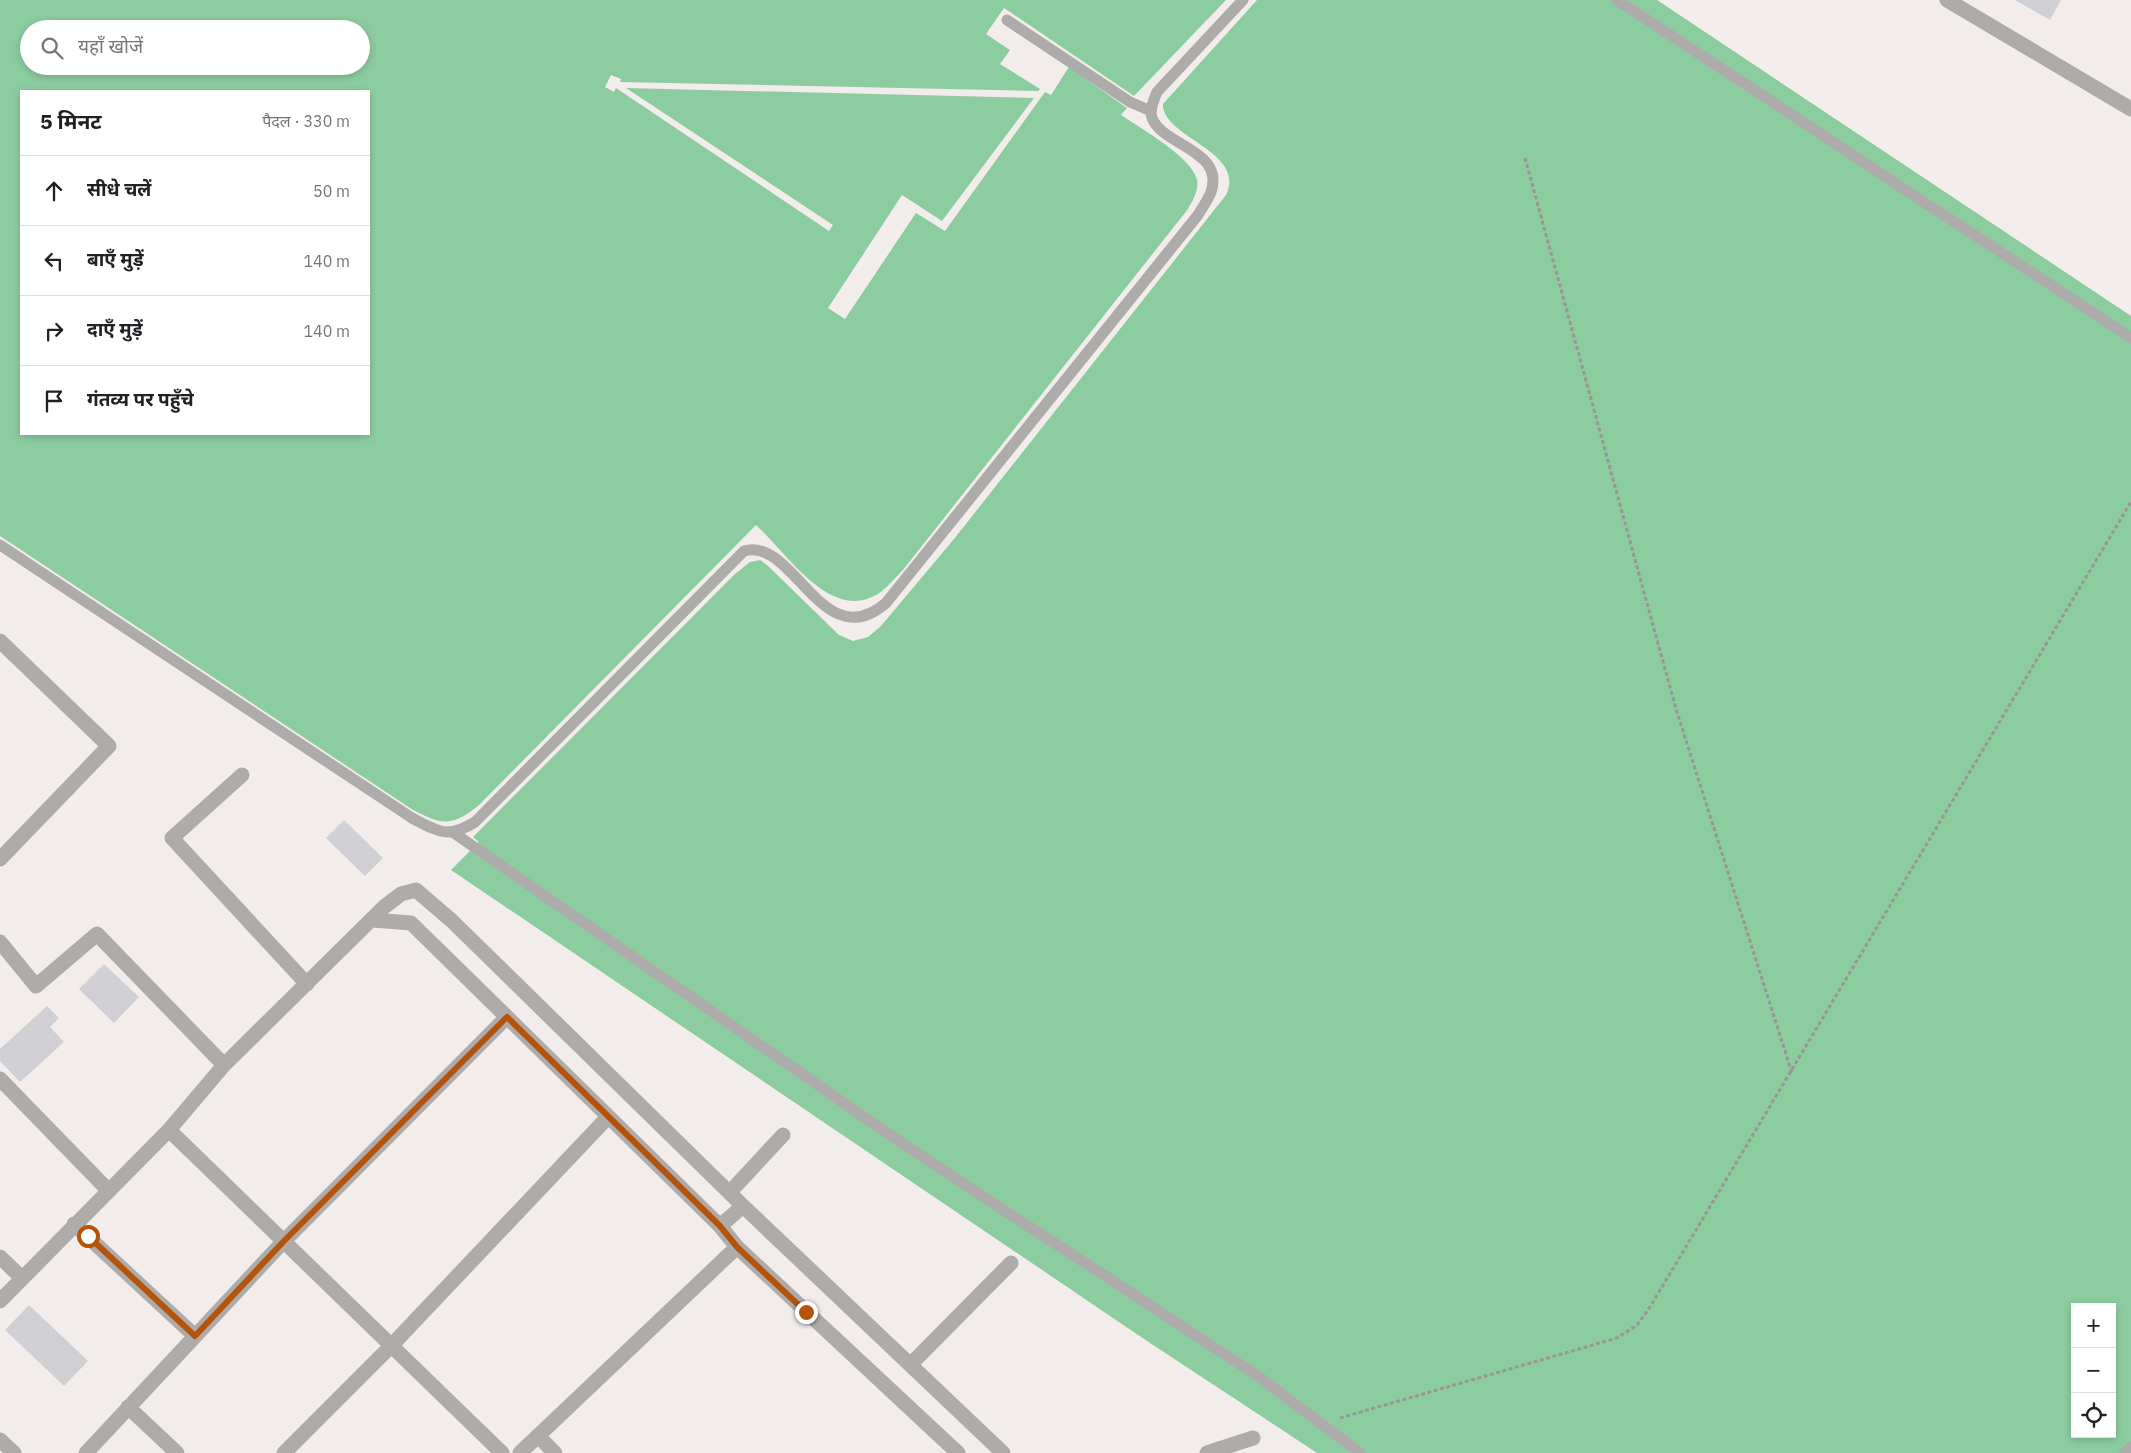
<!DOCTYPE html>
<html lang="hi">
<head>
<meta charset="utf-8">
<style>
  :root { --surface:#fff; --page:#f2f2f2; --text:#202124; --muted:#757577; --line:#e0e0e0 }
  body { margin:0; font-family:"IBM Plex Sans","Noto Sans Devanagari",sans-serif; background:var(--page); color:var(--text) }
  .controls { position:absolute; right:15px; bottom:15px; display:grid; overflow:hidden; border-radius:0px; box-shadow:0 2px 8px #0003 }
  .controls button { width:45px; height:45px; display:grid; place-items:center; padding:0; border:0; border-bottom:1px solid var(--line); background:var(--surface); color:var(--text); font:25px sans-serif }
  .stop { position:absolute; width:15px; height:15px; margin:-11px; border:4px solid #b45309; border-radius:50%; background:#fff }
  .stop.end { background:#b45309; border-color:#fff; box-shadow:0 1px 5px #0008 }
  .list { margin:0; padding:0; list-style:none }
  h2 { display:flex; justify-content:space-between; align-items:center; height:65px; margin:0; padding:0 20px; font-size:21px }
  h2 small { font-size:16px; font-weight:400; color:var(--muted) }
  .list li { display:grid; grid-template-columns:32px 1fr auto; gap:15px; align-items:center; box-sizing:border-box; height:70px; padding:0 20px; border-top:1px solid var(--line) }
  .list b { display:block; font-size:19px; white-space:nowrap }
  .list em { font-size:16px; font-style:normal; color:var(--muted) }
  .icon { flex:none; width:28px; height:28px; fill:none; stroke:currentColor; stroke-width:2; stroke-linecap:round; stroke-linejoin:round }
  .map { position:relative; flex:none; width:2131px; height:1453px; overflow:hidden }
  .search { position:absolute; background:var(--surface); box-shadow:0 2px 8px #0003; left:20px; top:20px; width:350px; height:55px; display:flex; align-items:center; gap:12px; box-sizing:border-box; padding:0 18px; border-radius:28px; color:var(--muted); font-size:19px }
  .panel { position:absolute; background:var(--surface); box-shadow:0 2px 8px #0003; left:20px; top:90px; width:350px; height:345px; border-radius:0px }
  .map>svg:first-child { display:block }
</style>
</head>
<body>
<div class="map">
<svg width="2131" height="1453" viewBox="0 0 2131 1453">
  <rect width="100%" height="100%" fill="#f2edeb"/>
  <path fill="#8ccda0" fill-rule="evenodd" d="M0 0H1226L1134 96 1004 8 986 34 1010 50 1000 64 1040 89 1038 91 620 82 621 79 611 75 605 87 614 92 616 88 829 231 833 225 626 88 1034 98 942 221 902 195 828 308 845 319 916 213 945 231 1045 92 1051 95 1069 67 1127 108 1121 115C1140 128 1192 157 1197 180 1199 190 1193 200 1188 209L903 570C895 578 887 588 878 594 830 623 787 553 756 525L478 806C451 827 442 825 413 810L0 536ZM29 29H361V66H29ZM21 91H369V434H21Z
    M1257 0H1657L2131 316V1453H1317L1147 1341 451 870 479 842 473 837 735 574 750 562 760 560 767 565 839 635 853 641 868 637 881 626 954 539 1226 195C1247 151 1162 138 1163 104ZM2075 1307H2112V1434H2075Z"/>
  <path fill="#d0cfd3" d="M2015 0H2061L2050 20Z
    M344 820 383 858 365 876 326 838Z
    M104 964 139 997 114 1023 79 989Z
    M47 1006 59 1018 50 1027 64 1042 20 1082 0 1061V1049Z
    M29 1305 88 1361 64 1386 5 1330Z"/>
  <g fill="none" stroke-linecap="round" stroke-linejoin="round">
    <path stroke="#9a9695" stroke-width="3" stroke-dasharray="4 2.5" stroke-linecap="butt" d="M1525 158 1676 709 1792 1073
      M1340 1418 1617 1338 1637 1325 1650 1307 2131 502"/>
    <path stroke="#aeacab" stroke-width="11" d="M1617 0 2131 338
      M1007 20 1130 102 1151 111
      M0 545 412 818C439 832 448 839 475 822L744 551C794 536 822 658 886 603L1198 215C1202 208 1208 200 1211 192 1225 150 1163 146 1152 118 1149 110 1154 100 1157 92L1243 0
      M454 833 906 1146 1258 1376 1360 1453
      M2124 1453 2131 1447"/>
    <path stroke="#aeacab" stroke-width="15" d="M1947 0 2131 109
      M0 641 109 746 0 859
      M242 775 172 838 307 984
      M373 920 411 923 720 1226 737 1247 958 1453
      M0 942 36 986 97 934 224 1065
      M0 1079 108 1190
      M169 1130 502 1453
      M730 1192 783 1135
      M74 1224 195 1336
      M720 1226 743 1206
      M0 1257 22 1278
      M0 1301 169 1130 224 1065 384 907 401 894 416 890 452 921 743 1206 1003 1453
      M911 1364 1011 1263
      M128 1407 177 1453
      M539 1437 555 1453
      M0 1440 14 1453
      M86 1453 283 1242 507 1017
      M284 1453 391 1346 608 1117
      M520 1453 737 1247
      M1207 1453 1253 1438"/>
  </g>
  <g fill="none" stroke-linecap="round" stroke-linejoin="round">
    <path stroke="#b45309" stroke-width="6" d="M88 1236 195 1336 283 1242 507 1017 720 1226 737 1247 806 1312"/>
  </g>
</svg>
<div class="controls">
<button>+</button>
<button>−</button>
<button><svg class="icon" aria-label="locate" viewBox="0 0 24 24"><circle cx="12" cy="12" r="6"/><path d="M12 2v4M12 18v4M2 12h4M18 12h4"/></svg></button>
</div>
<div class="stop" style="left:88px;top:1236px"></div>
<div class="stop end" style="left:806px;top:1312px"></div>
<div class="search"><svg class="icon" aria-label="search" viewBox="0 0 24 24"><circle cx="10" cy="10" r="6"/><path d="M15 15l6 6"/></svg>यहाँ खोजें</div>
<section class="panel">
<h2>5 मिनट<small>पैदल · 330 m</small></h2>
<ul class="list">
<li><svg class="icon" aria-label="ahead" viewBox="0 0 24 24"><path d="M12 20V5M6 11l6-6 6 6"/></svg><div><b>सीधे चलें</b></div><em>50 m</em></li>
<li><svg class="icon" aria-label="left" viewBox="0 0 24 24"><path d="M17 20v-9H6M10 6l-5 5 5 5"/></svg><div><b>बाएँ मुड़ें</b></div><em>140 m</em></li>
<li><svg class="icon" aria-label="right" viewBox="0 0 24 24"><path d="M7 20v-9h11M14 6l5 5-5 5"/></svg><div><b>दाएँ मुड़ें</b></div><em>140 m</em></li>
<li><svg class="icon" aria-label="arrive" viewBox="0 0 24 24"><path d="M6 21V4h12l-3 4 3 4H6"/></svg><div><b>गंतव्य पर पहुँचे</b></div></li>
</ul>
</section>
</div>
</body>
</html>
